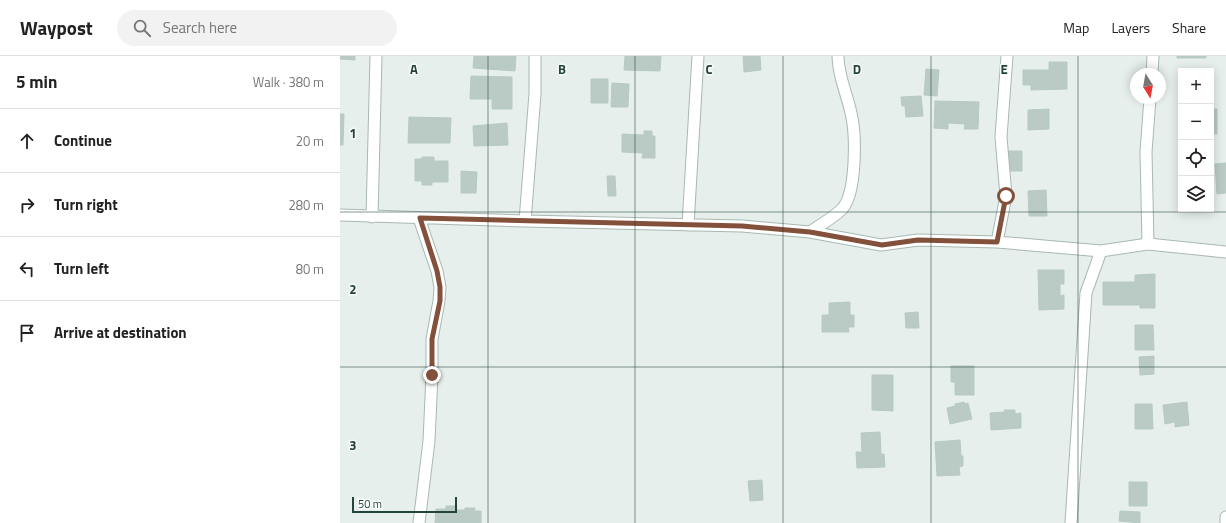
<!DOCTYPE html>
<html lang="en">
<head>
<meta charset="utf-8">
<style>
  :root { --surface:#fff; --page:#f2f2f2; --text:#222; --muted:#767676; --line:#e0e0e0 }
  body { margin:0; font-family:"Titillium Web",sans-serif; background:var(--page); color:var(--text) }
  .controls { position:absolute; right:12px; top:12px; display:grid; overflow:hidden; border-radius:0px; box-shadow:0 2px 10px #0003 }
  .controls button { width:36px; height:36px; display:grid; place-items:center; padding:0; border:0; border-bottom:1px solid var(--line); background:var(--surface); color:var(--text); font:20px sans-serif }
  .compass { position:absolute; left:790px; top:12px; width:36px; height:36px; border-radius:50%; background:var(--surface); box-shadow:0 2px 10px #0003; rotate:169deg }
  .scale { position:absolute; left:12px; bottom:10px; width:105px; box-sizing:border-box; padding-left:4px; border:2px solid #23433d; border-top:0; font-size:11px; line-height:14px; white-space:nowrap; color:#23433d; -webkit-text-stroke:3px #f7fbf9; paint-order:stroke }
  .stop { position:absolute; width:12px; height:12px; margin:-9px; border:3px solid #83513b; border-radius:50%; background:#fff }
  .stop.end { background:#83513b; border-color:#fff; box-shadow:0 1px 4px #0008 }
  .list { margin:0; padding:0; list-style:none }
  h2 { display:flex; justify-content:space-between; align-items:center; height:52px; margin:0; padding:0 16px; font-size:17px }
  h2 small { font-size:13px; font-weight:400; color:var(--muted) }
  .list li { display:grid; grid-template-columns:26px 1fr auto; gap:12px; align-items:center; box-sizing:border-box; height:64px; padding:0 16px; border-top:1px solid var(--line) }
  .list b { display:block; font-size:15px; white-space:nowrap }
  .list em { font-size:13px; font-style:normal; color:var(--muted) }
  .icon { flex:none; width:22px; height:22px; fill:none; stroke:currentColor; stroke-width:2; stroke-linecap:round; stroke-linejoin:round }
  .map { position:relative; flex:none; width:886px; height:467px; overflow:hidden }
  header { display:flex; align-items:center; gap:24px; box-sizing:border-box; height:56px; padding:0 20px; background:var(--surface); border-bottom:1px solid var(--line) }
  header strong { font-size:19px }
  nav { display:flex; gap:22px; margin-inline-start:auto; font-size:14px }
  .search { width:280px; height:36px; background:var(--page); display:flex; align-items:center; gap:10px; box-sizing:border-box; padding:0 14px; border-radius:22px; color:var(--muted); font-size:15px }
  main { display:flex }
  aside { flex:1; background:var(--surface) }
  .map>svg:first-child { display:block }
</style>
</head>
<body>
<header>
<strong>Waypost</strong>
<div class="search"><svg class="icon" aria-label="search" viewBox="0 0 24 24"><circle cx="10" cy="10" r="6"/><path d="M15 15l6 6"/></svg>Search here</div>
<nav><a>Map</a><a>Layers</a><a>Share</a></nav>
</header>
<main>
<aside>
<h2>5 min<small>Walk · 380 m</small></h2>
<ul class="list">
<li><svg class="icon" aria-label="ahead" viewBox="0 0 24 24"><path d="M12 20V5M6 11l6-6 6 6"/></svg><div><b>Continue</b></div><em>20 m</em></li>
<li><svg class="icon" aria-label="right" viewBox="0 0 24 24"><path d="M7 20v-9h11M14 6l5 5-5 5"/></svg><div><b>Turn right</b></div><em>280 m</em></li>
<li><svg class="icon" aria-label="left" viewBox="0 0 24 24"><path d="M17 20v-9H6M10 6l-5 5 5 5"/></svg><div><b>Turn left</b></div><em>80 m</em></li>
<li><svg class="icon" aria-label="arrive" viewBox="0 0 24 24"><path d="M6 21V4h12l-3 4 3 4H6"/></svg><div><b>Arrive at destination</b></div></li>
</ul>
</aside>
<div class="map">
<svg width="886" height="467" viewBox="0 0 886 467">
  <rect width="100%" height="100%" fill="#e6efec"/>
  <path fill="#bacac5" stroke="#b7cac3" d="M0 0H15V4L0 3Z
    M134 0H176L175 15 133 12Z
    M285 0H321L320 15 284 14Z
    M403 0H420L421 14 404 16Z
    M837 0H866V2H837Z
    M709 6H727V33L691 34V29H683V14H709Z
    M586 13 599 14 597 40 584 39Z
    M131 20 172 21V53H152V43H130Z
    M251 23H268V47H251Z
    M272 27 289 28 288 51H271Z
    M581 40 583 60 566 61 565 50H562L561 41Z
    M595 45 639 46 638 73H624L625 68 608 67V73L594 72Z
    M709 53V73L688 74V54Z
    M871 53H877V78H871Z
    M0 58H4L3 89H0Z
    M69 61 111 62 110 87H68Z
    M167 67 168 89 134 90 133 70Z
    M304 75H312V80H315V102H302L303 97 282 96V78L304 79Z
    M668 95H682V115H668Z
    M82 101H94V105H108V126H92V129H82V125H75V103H82Z
    M886 107V137L877 138 875 108Z
    M121 115 137 116 136 137H121Z
    M267 120H275L276 140H268Z
    M706 134 707 160H689L688 135Z
    M698 214H724V228H720V240L724 239V253L699 254Z
    M815 218V252H800V249H763V226H795V219Z
    M510 246V259H514V271H508L509 276H482V259H489V247Z
    M578 256 579 272H566L565 257Z
    M795 269H813L814 294H795Z
    M814 300V318L800 319 799 301Z
    M611 310H634V339H615V326H611Z
    M532 319H553V355L532 354Z
    M624 346 625 348 628 347 632 363 610 368 607 352 615 350V348Z
    M847 346 849 369 835 371V366L825 368 823 349Z
    M795 348H812L813 373H795Z
    M664 354H675V358L681 357V372L651 374 650 357 665 356Z
    M540 376 541 398H544L545 411 517 412 516 396H522L521 377Z
    M620 384 621 400H623V410L619 411 620 419 597 420 595 386Z
    M422 424 423 444 410 445 408 425Z
    M789 426H807V450H789Z
    M106 450H115V454H125V452H135L134 455H141V467H95L96 453H106Z
    M780 455 800 456V467L779 465Z"/>
  <g fill="none" stroke-linecap="round" stroke-linejoin="round">
    <defs>
      <path id="minor" d="M812 18 813 0
        M0 159 185 165 402 170 470 176 541 189 578 184 657 186 761 195 746 237 731 467
        M32 161 36 0
        M185 165 195 38V0
        M348 169 358 0
        M470 176C480 169 493 162 502 153 517 137 516 77 511 57 507 38 498 20 498 0
        M657 186 666 140 661 81 667 0
        M808 188 806 96 810 42
        M761 195 808 188 886 196
        M79 467 89 385 92 319V283L99 245 100 231 97 215 79 162
        M886 467V461"/>
    </defs>
    <use href="#minor" stroke="#a8b8b4" stroke-width="13"/>
    <use href="#minor" stroke="#fff" stroke-width="11"/>
  </g>
  <g fill="none" stroke-linecap="round" stroke-linejoin="round">
    <path stroke="#83513b" stroke-width="5" d="M92 319V283L100 245V231L97 215 80 162 402 170 470 176 542 189 578 184 657 186 666 140"/>
  </g>
  <path fill="none" stroke="#23433d" stroke-width="1" stroke-opacity="0.55" d="M148 0V467M295 0V467M443 0V467M591 0V467M738 0V467M0 156H886M0 311H886"/>
  <g font-size="13" text-anchor="middle" font-weight="bold" fill="#23433d" stroke="#f7fbf9" stroke-width="3" stroke-linejoin="round" paint-order="stroke">
    <text x="74" y="18">A</text>
    <text x="222" y="18">B</text>
    <text x="369" y="18">C</text>
    <text x="517" y="18">D</text>
    <text x="664" y="18">E</text>
    <text x="13" y="82">1</text>
    <text x="13" y="238">2</text>
    <text x="13" y="394">3</text>
  </g>
</svg>
<div class="controls">
<button>+</button>
<button>−</button>
<button><svg class="icon" aria-label="locate" viewBox="0 0 24 24"><circle cx="12" cy="12" r="6"/><path d="M12 2v4M12 18v4M2 12h4M18 12h4"/></svg></button>
<button><svg class="icon" aria-label="layers" viewBox="0 0 24 24"><path d="M12 4l9 5-9 5-9-5zM3 14l9 5 9-5"/></svg></button>
</div>
<svg class="compass" viewBox="-18 -18 36 36"><path d="M0-13l5 13h-10z" fill="#e53935"/><path d="M0 13l5-13h-10z" fill="#767676"/></svg>
<div class="scale">50 m</div>
<div class="stop" style="left:666px;top:140px"></div>
<div class="stop end" style="left:92px;top:319px"></div>
</div>
</main>
</body>
</html>
